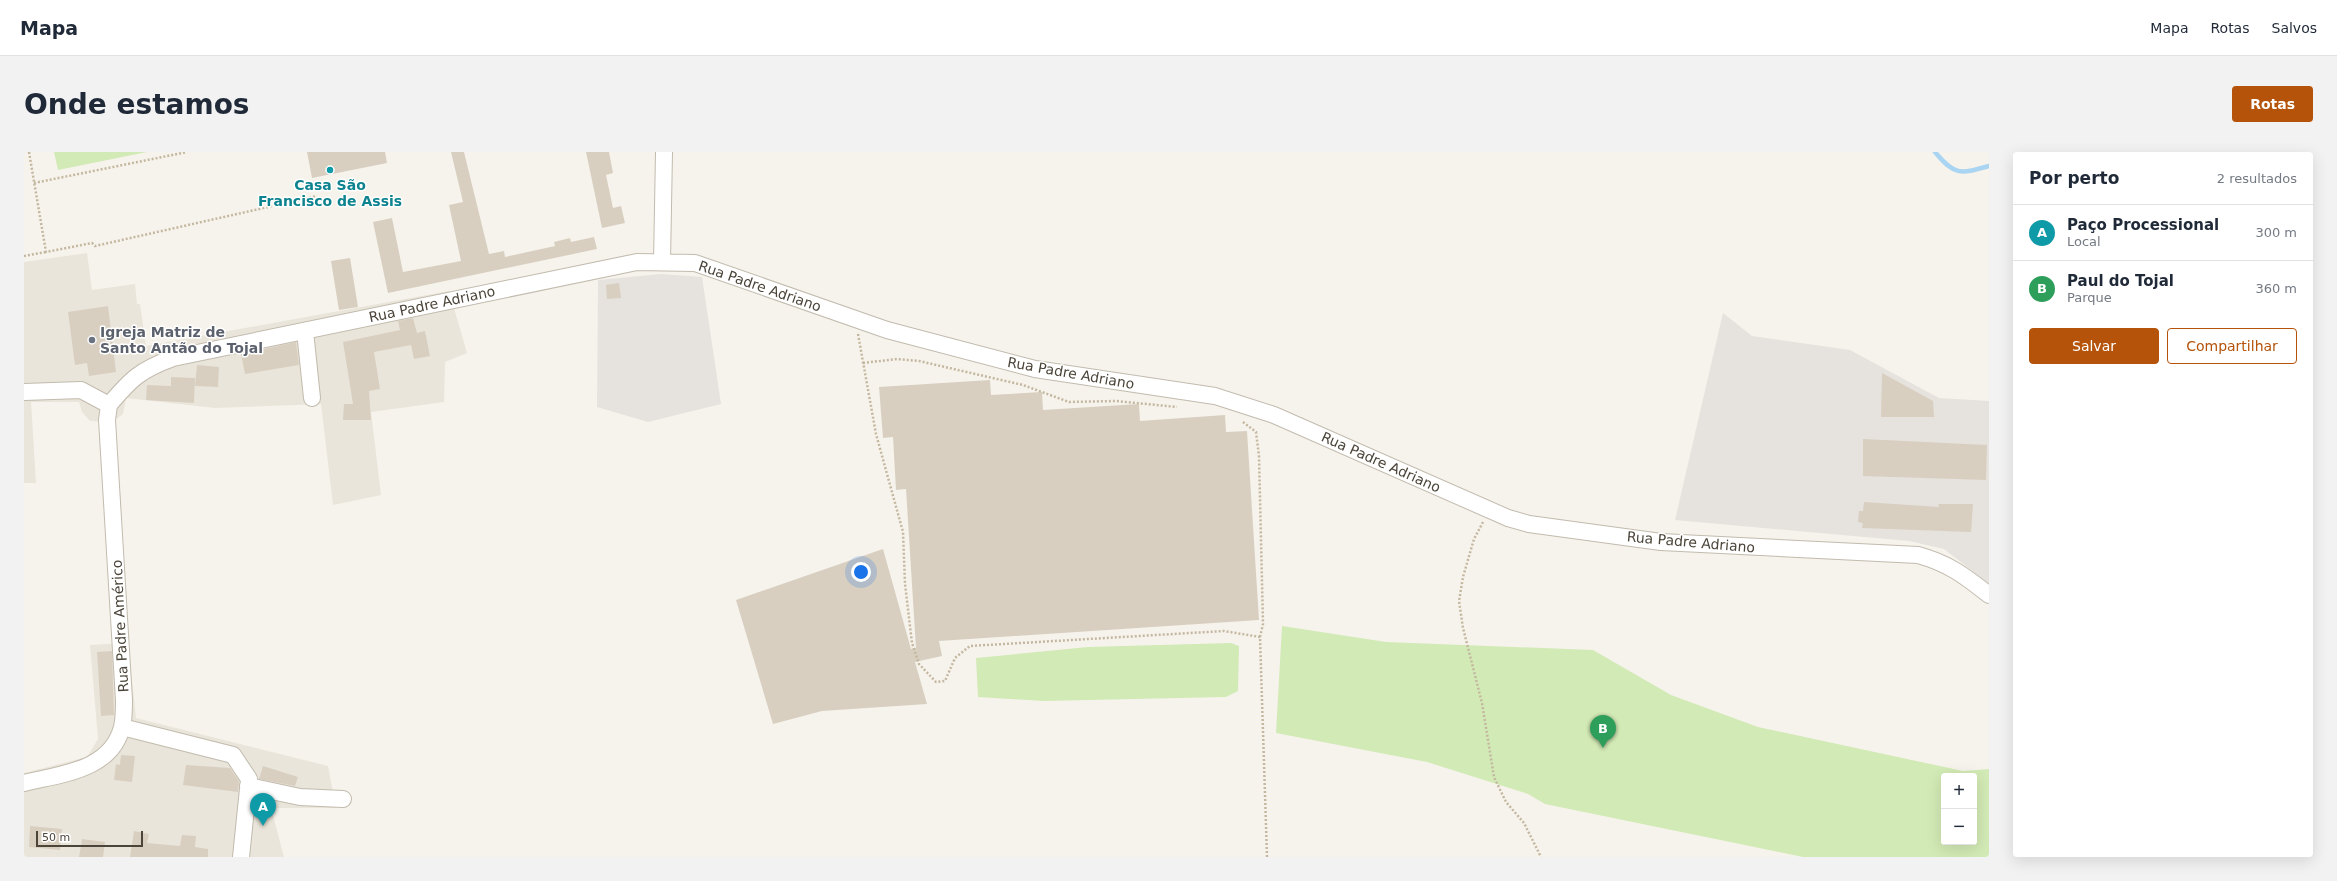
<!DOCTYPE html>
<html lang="pt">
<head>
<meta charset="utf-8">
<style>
  :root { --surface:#fff; --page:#f2f2f3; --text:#1f2937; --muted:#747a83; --line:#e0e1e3; --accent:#b45309 }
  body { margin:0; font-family:"DejaVu Sans",sans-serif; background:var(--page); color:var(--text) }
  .controls { position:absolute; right:12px; bottom:12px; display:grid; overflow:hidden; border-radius:4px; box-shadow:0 4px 16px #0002 }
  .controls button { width:36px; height:36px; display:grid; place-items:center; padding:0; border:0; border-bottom:1px solid var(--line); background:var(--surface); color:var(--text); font:20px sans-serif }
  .scale { position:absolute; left:12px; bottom:10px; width:107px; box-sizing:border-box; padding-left:4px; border:2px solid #4b4439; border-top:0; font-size:11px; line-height:14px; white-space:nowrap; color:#4b4439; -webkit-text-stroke:3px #fff; paint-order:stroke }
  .you { position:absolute; left:837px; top:420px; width:14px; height:14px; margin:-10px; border:3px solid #fff; border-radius:50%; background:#1a73e8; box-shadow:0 0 0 6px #1a73e833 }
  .badge { display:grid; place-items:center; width:26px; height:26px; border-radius:50%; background:var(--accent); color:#fff; font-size:13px; font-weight:700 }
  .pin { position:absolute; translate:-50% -33px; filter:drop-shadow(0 1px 2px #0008) }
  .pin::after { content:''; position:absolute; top:21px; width:14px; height:12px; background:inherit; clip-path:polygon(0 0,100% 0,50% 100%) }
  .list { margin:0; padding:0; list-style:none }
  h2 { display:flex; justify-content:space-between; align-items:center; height:52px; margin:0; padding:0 16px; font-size:17px }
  h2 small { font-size:13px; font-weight:400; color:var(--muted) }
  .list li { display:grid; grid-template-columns:26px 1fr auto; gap:12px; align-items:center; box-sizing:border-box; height:56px; padding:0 16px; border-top:1px solid var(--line) }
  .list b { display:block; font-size:15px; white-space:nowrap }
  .list p { margin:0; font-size:13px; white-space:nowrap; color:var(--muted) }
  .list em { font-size:13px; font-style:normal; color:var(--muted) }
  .actions { display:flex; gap:8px; padding:12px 16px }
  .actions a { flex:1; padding:9px 0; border:1px solid var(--accent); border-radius:4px; text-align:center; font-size:14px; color:var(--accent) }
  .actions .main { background:var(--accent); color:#fff }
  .map { position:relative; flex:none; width:1965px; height:705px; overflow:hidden; border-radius:4px }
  header { display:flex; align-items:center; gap:24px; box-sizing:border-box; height:56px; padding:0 20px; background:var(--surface); border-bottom:1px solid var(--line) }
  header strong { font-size:19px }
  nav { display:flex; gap:22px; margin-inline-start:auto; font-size:14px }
  .intro { display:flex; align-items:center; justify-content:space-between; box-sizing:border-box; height:96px; padding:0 24px }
  h1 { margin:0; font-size:28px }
  .button { padding:10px 18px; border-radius:4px; background:var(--accent); color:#fff; font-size:14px; font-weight:700 }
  main { display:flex; gap:24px; padding:0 24px }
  aside { flex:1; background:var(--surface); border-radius:4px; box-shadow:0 4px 16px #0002 }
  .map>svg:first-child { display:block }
</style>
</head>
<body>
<header>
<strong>Mapa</strong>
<nav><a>Mapa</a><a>Rotas</a><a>Salvos</a></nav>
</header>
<div class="intro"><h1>Onde estamos</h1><a class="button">Rotas</a></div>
<main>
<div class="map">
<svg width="1965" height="705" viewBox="0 0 1965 705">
  <rect width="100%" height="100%" fill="#f6f3ec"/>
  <path fill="#eae5da" d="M63 101 68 138 111 132 113 152H116L122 194 425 139 443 201 421 210 420 250 347 260 357 343 309 353 297 252 191 256 102 246 99 262 88 270 66 269 58 260 55 250H7L12 331H0V110Z
    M104 491 112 566 304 614 312 656H247L260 705H0V621L63 605 74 587 66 493Z"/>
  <path fill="#e6e2dd" d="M637 122 678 125 697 252 624 270 573 255 574 128Z
    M1699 161 1728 184 1826 198 1915 246 1965 249V432L1920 397 1885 389 1651 368Z"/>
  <path fill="#d2eab5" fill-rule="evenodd" d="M30 0H123L34 18Z
    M1258 474 1362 490 1569 498 1647 543 1734 575 1939 619 1965 617V705H1779L1521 652 1504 642 1403 610 1252 581ZM1920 624H1950V690H1920Z
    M1207 491 1215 494 1214 539 1202 545 1019 549 954 545 952 506 1064 495Z"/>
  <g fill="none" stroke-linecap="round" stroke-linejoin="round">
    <path stroke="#a9d4f2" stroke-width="4.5" d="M1911 0C1931 24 1936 22 1965 14"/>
  </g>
  <path fill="#d8cfc1" d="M283 0H361L363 11 288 26Z
    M427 0H440L465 102 480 99 481 105 531 94 530 90 546 86 547 90 570 85 573 97 364 141 349 70 368 66 379 120 437 109 425 53 439 50Z
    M562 0H585L589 21 582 23 589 56 597 54 601 71 578 76Z
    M326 106 334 155 315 158 307 109Z
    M595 131 597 146 583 147 582 133Z
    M84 154 92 220 65 224 63 211 51 213 44 160Z
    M389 166 393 181 401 179 406 204 390 207 387 193 350 200 356 237 345 239 347 268H319L320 252H329L319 190 376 178 374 169Z
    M272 190 275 213 221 222 217 202Z
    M173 213 195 215 194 235 171 234Z
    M1858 221 1909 249 1910 265H1857Z
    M147 225 171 226 170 251 122 248 123 233 147 234Z
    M966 228 967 243 1018 240 1019 258 1115 252 1116 269 1201 263 1202 280 1223 279 1235 468 915 489 918 504 891 510 903 552 798 559 749 572 712 448 859 397 887 497 892 496 882 337 872 338 869 285 859 286 855 235Z
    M1839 287 1963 293 1962 328 1839 324Z
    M1840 350 1915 355 1914 352H1949L1947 380 1838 376 1839 371 1834 370 1835 359H1839Z
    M88 499 90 563 77 564 73 500Z
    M97 603 111 604 108 630 90 628 92 612 96 613Z
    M162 613 206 616 215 629 214 640 159 633Z
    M239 614 274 625 271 634 235 627Z
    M6 674 38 677 36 698 5 695Z
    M110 679 125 682 123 691 156 694 158 683 172 684 171 695 184 697V705H106Z
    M58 687 81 690 79 705H55Z"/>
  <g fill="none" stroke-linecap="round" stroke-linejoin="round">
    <defs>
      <path id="minor" d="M638 110 640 0
        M281 179 288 246
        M0 240 57 238 85 253
        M85 253C107 227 116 218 149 206L613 110 671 111 863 178 1011 217 1191 244 1250 263 1484 366 1505 372 1637 390 1894 403C1924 411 1941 424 1965 443
        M98 575 209 603 225 627 217 705
        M0 631C36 622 87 619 98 575 100 567 100 556 100 548L83 268 85 253
        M224 634 276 645 319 647"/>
    </defs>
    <use href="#minor" stroke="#c2bbae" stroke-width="18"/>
    <path stroke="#c4b79f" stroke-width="2.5" stroke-dasharray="2 2" stroke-linecap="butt" d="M5 0 22 100 68 91 71 94 293 44
      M10 31 163 0
      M0 104 22 100
      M834 182 852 282 879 380 881 432 888 491 895 512 912 530 921 529 931 506 946 494 1200 479 1236 485 1243 705
      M839 211 873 207 895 209 999 233 1045 250 1092 249 1153 255
      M1219 270 1232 280 1235 304 1239 472 1236 485
      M1459 370 1450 387 1439 425 1435 449 1439 476 1458 551 1470 625 1482 650 1500 671 1517 705"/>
    <use href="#minor" stroke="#fff" stroke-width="16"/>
  </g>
  <circle fill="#0f9aa8" stroke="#fff" stroke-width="1.5" cx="306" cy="18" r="4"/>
  <circle fill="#6b7280" stroke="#fff" stroke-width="1.5" cx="68" cy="188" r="4"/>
  <g text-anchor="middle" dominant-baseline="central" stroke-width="3" stroke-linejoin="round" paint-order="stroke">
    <g font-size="14" font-weight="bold" fill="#0d838f" stroke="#fff">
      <text x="306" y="33">Casa São<tspan x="306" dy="16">Francisco de Assis</tspan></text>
    </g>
    <g font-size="14" fill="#4b4439" stroke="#fff">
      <text transform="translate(736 134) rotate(19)">Rua Padre Adriano</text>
      <text transform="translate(408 152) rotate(-12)">Rua Padre Adriano</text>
      <text transform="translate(1047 221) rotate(10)">Rua Padre Adriano</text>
      <text transform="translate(1357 310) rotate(24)">Rua Padre Adriano</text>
      <text transform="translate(1667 390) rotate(5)">Rua Padre Adriano</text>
      <text transform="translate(96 474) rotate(-93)">Rua Padre Américo</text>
    </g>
    <g font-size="14" font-weight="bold" fill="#5b616d" stroke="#fff" text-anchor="start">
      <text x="76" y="180">Igreja Matriz de<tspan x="76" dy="16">Santo Antão do Tojal</tspan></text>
    </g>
  </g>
</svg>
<div class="controls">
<button>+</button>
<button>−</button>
</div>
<div class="scale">50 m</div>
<div class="you"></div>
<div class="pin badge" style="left:239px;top:674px;background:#0f9aa8">A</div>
<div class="pin badge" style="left:1579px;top:596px;background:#2e9e5b">B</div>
</div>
<aside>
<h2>Por perto<small>2 resultados</small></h2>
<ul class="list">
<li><span class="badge" style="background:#0f9aa8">A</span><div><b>Paço Processional</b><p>Local</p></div><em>300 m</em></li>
<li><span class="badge" style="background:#2e9e5b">B</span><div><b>Paul do Tojal</b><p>Parque</p></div><em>360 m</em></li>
</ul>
<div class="actions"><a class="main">Salvar</a><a>Compartilhar</a></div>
</aside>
</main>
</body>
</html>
